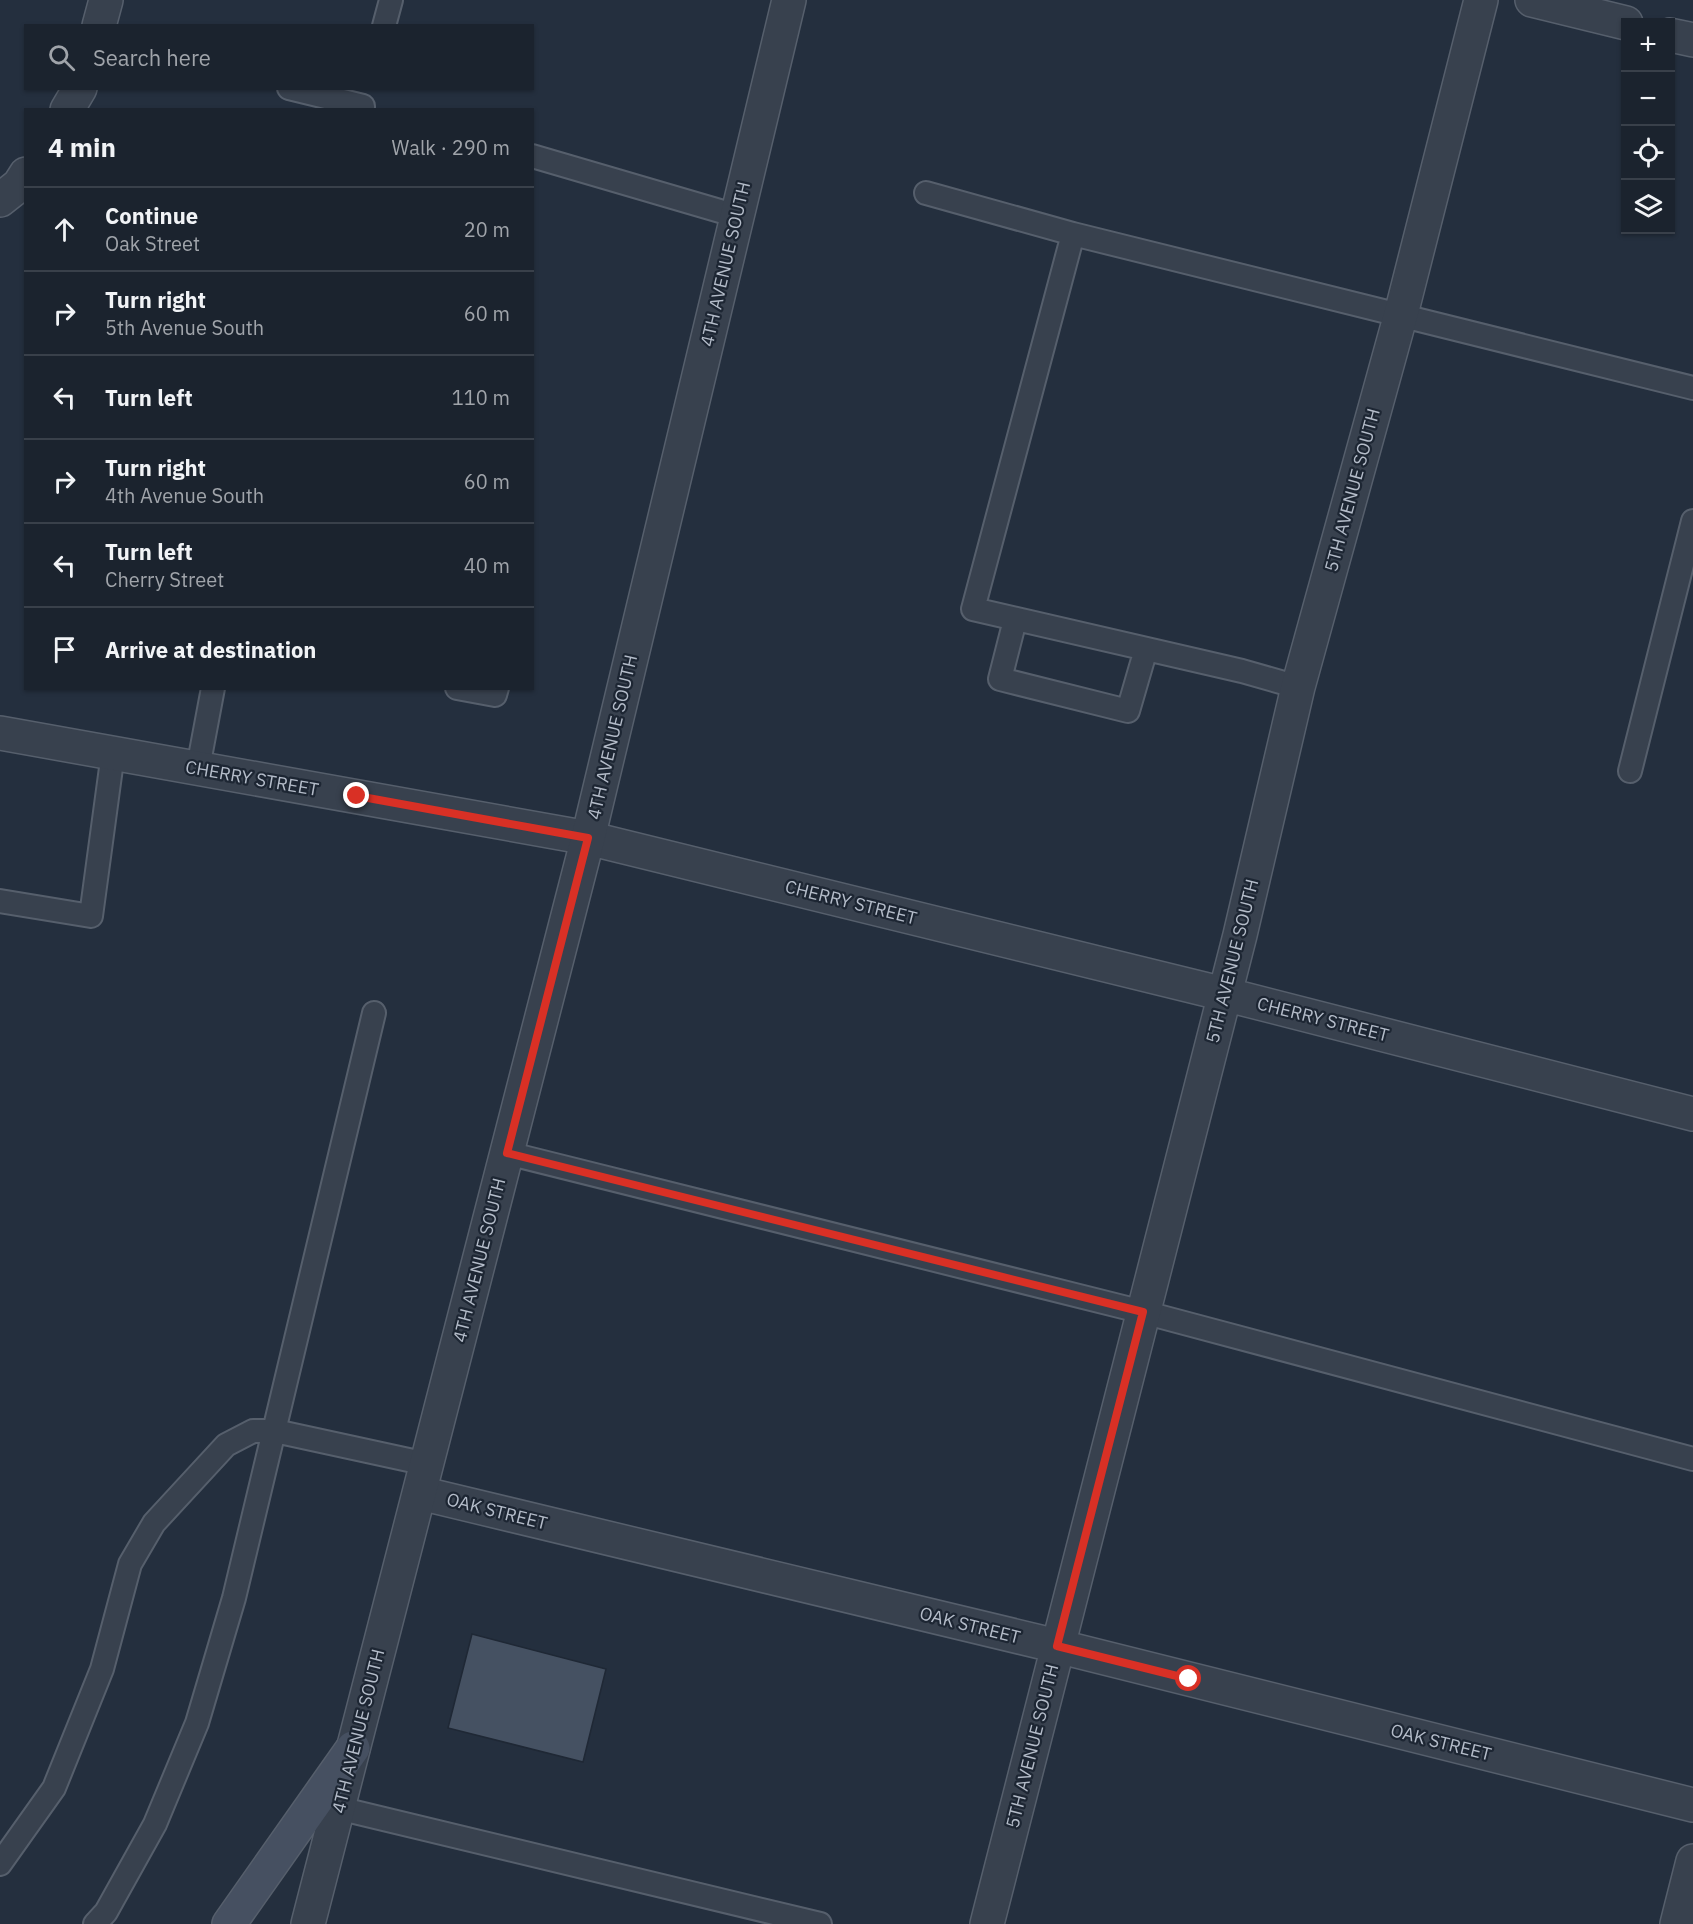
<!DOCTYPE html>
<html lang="en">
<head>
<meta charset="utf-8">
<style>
  :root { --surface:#1b232e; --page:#242b36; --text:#f1f3f6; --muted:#a0a4aa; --line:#39404a }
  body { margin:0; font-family:"IBM Plex Sans",sans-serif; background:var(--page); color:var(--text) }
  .controls { position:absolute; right:18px; top:18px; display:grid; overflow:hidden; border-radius:0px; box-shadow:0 2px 4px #0004 }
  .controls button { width:54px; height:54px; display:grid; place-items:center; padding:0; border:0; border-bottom:2px solid var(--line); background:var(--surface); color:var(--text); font:30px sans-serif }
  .stop { position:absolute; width:18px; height:18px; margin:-14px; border:4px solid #d93025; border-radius:50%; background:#fff }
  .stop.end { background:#d93025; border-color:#fff; box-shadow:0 2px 6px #0008 }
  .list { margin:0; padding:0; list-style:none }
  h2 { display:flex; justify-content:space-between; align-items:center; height:78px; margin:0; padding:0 24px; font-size:26px }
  h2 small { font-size:20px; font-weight:400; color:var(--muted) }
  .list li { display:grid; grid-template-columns:39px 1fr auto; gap:18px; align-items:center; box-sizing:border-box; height:84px; padding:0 24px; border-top:2px solid var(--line) }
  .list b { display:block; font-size:22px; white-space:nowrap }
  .list p { margin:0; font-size:20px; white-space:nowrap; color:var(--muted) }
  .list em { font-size:20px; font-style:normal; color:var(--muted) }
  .icon { flex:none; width:33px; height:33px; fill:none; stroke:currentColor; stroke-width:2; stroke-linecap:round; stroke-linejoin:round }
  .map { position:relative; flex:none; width:1693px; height:1924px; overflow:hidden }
  .search { position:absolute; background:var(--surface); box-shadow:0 2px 4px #0004; left:24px; top:24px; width:510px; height:66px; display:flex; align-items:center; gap:15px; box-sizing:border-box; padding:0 21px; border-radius:0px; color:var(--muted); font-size:22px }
  .panel { position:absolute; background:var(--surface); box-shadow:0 2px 4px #0004; left:24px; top:108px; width:510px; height:582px; border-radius:0px }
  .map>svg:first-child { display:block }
</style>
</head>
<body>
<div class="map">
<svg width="1693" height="1924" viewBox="0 0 1693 1924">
  <rect width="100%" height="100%" fill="#242f3e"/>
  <path fill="#455162" stroke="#1f2835" stroke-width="1.5" d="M472 1634 606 1669 583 1762 448 1728Z"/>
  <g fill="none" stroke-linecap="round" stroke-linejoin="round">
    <defs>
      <path id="service" d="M384 26 391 0
        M289 88 363 106V110
        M532 156 737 216
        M926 193 1073 234
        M1015 620 1000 679 1128 711 1146 649
        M1298 687 1242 671 973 609 1073 234 1693 388
        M457 688 495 695 497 688
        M198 768 213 688
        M1630 771 1693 521
        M0 901 91 916 113 753
        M507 1153 1143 1312 1693 1459
        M338 1808 820 1924
        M0 1864 54 1788 102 1669 130 1564 154 1523 226 1445 253 1431H275L427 1464
        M95 1924 106 1912 155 1824 197 1723 234 1598 374 1013"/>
      <path id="minor" d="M1532 0 1626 23
        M99 26 106 0
        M1670 35 1693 40
        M67 110 80 88
        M0 200 19 185 26 174
        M0 733 588 838 1224 994 1693 1114
        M420 1493 1057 1646 1693 1805
        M987 1924 1240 935 1298 687 1401 314 1481 0
        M1677 1924 1693 1861"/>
      <path id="tertiary" d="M308 1924 588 838 789 0"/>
      <path id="secondary" d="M229 1924 353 1748"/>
    </defs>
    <use href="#service" stroke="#565f6c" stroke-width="26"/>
    <use href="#minor" stroke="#565f6c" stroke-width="36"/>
    <use href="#tertiary" stroke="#565f6c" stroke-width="36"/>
    <use href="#secondary" stroke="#565f6c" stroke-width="36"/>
    <use href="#service" stroke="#38414e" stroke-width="22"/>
    <use href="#minor" stroke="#38414e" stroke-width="33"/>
    <use href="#tertiary" stroke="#38414e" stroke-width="33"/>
    <use href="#secondary" stroke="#465061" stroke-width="33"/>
  </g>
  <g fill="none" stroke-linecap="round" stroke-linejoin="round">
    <path stroke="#d93025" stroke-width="8" d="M357 796 588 838 507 1153 1143 1312 1057 1646 1189 1679"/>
  </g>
  <g text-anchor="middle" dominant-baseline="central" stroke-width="4.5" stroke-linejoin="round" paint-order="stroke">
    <g font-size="18" fill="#b4bcc9" stroke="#1d2633">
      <text transform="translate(725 264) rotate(-77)">4TH AVENUE SOUTH</text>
      <text transform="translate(1352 490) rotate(-75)">5TH AVENUE SOUTH</text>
      <text transform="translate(612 737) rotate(-77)">4TH AVENUE SOUTH</text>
      <text transform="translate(252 778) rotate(10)">CHERRY STREET</text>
      <text transform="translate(851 902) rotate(14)">CHERRY STREET</text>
      <text transform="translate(1232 961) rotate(-76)">5TH AVENUE SOUTH</text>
      <text transform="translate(1323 1019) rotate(14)">CHERRY STREET</text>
      <text transform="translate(479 1260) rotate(-76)">4TH AVENUE SOUTH</text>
      <text transform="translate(497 1511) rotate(14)">OAK STREET</text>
      <text transform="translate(970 1625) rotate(14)">OAK STREET</text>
      <text transform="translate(358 1731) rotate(-76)">4TH AVENUE SOUTH</text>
      <text transform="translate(1441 1742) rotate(14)">OAK STREET</text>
      <text transform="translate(1032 1746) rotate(-76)">5TH AVENUE SOUTH</text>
    </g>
  </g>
</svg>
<div class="controls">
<button>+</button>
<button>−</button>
<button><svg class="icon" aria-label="locate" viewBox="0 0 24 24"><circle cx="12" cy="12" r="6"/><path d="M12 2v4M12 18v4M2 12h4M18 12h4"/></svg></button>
<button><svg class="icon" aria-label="layers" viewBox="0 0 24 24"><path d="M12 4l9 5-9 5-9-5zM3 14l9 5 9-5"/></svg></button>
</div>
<div class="stop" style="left:1189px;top:1679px"></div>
<div class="stop end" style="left:357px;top:796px"></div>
<div class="search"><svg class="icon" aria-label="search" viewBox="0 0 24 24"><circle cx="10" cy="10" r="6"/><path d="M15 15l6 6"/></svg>Search here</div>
<section class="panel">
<h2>4 min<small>Walk · 290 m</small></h2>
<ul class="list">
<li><svg class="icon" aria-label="ahead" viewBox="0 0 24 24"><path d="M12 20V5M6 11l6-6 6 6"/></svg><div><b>Continue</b><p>Oak Street</p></div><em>20 m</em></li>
<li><svg class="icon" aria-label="right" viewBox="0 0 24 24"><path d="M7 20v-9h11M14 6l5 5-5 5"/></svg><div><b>Turn right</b><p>5th Avenue South</p></div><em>60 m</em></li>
<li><svg class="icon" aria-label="left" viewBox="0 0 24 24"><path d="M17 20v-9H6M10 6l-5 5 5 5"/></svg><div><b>Turn left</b></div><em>110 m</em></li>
<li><svg class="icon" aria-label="right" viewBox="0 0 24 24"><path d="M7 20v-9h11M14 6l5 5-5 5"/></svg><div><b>Turn right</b><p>4th Avenue South</p></div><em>60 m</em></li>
<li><svg class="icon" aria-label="left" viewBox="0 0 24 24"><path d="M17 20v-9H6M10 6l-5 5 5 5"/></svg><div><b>Turn left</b><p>Cherry Street</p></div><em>40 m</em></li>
<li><svg class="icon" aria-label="arrive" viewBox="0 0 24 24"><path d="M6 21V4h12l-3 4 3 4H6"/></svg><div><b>Arrive at destination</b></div></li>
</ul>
</section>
</div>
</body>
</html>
